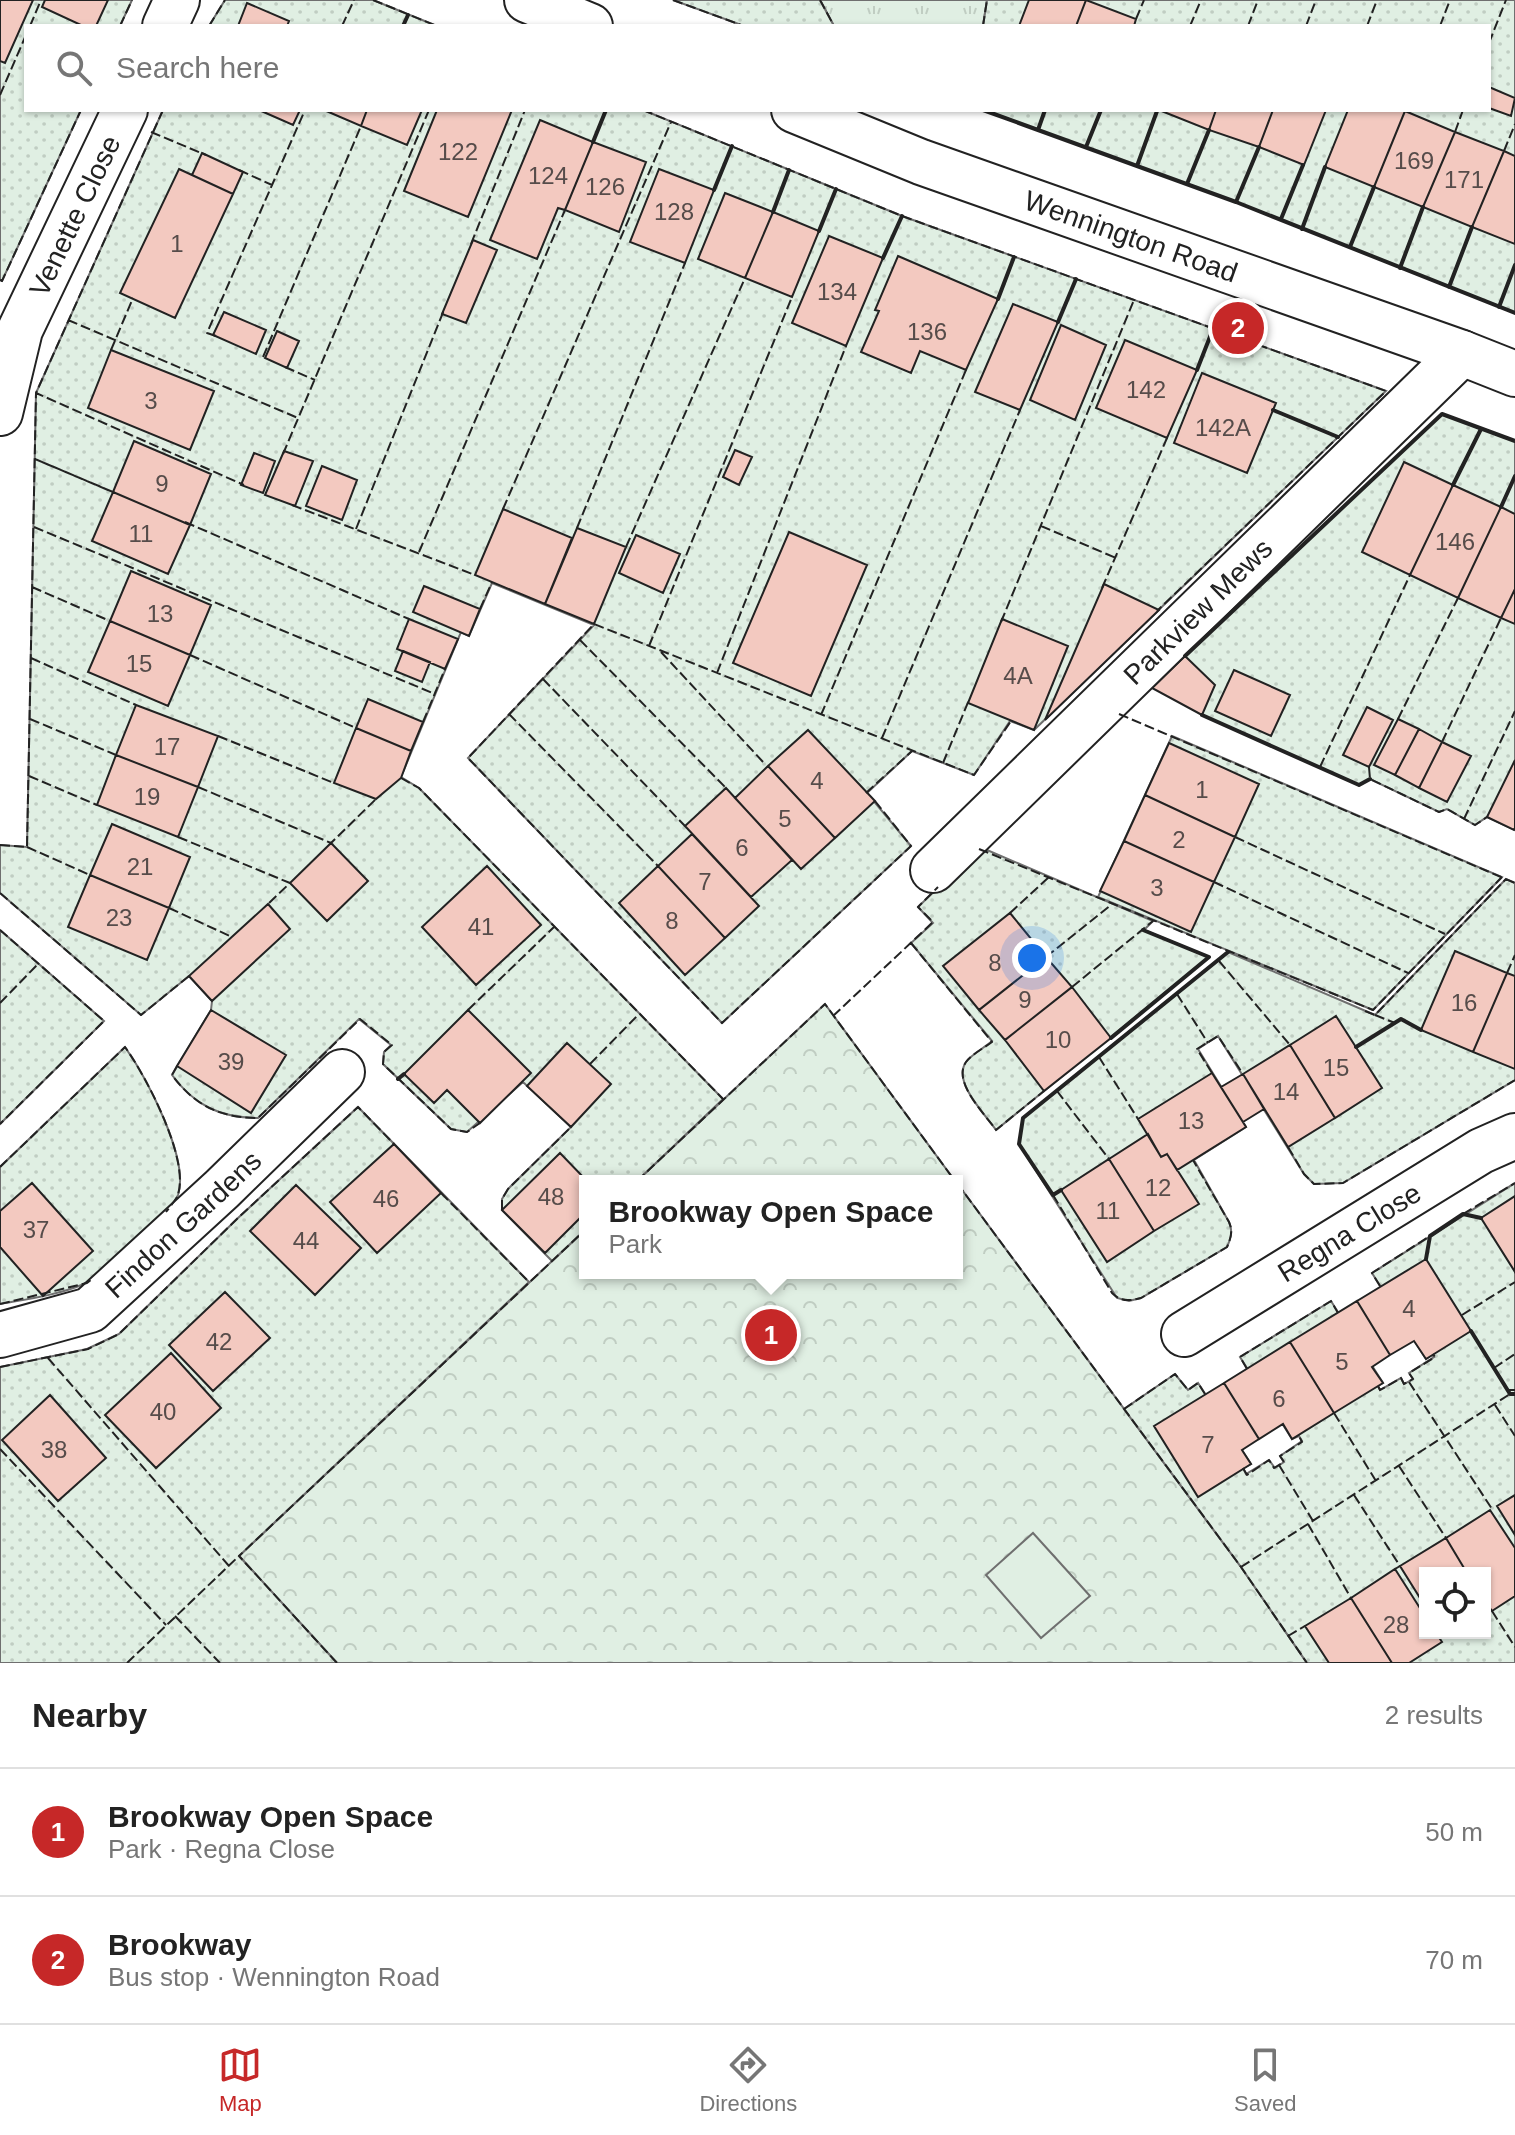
<!DOCTYPE html>
<html lang="en">
<head>
<meta charset="utf-8">
<style>
  :root { --surface:#fff; --page:#f2f2f2; --text:#222; --muted:#767676; --line:#e0e0e0; --accent:#c62828 }
  body { margin:0; font-family:Helvetica,sans-serif; background:var(--page); color:var(--text) }
  .controls { position:absolute; right:24px; bottom:24px; display:grid; overflow:hidden; border-radius:0px; box-shadow:0 2px 6px #0004 }
  .controls button { width:72px; height:72px; display:grid; place-items:center; padding:0; border:0; border-bottom:2px solid var(--line); background:var(--surface); color:var(--text); font:40px sans-serif }
  .you { position:absolute; left:1032px; top:958px; width:28px; height:28px; margin:-20px; border:6px solid #fff; border-radius:50%; background:#1a73e8; box-shadow:0 0 0 12px #1a73e833 }
  .badge { display:grid; place-items:center; width:52px; height:52px; border-radius:50%; background:var(--accent); color:#fff; font-size:26px; font-weight:700 }
  .pin { position:absolute; translate:-50% -50%; border:4px solid #fff; box-shadow:0 2px 8px #0006 }
  .popup { position:absolute; left:579px; top:1175px; width:384px; height:104px; box-sizing:border-box; display:grid; place-content:center; border-radius:0px; background:var(--surface); filter:drop-shadow(0 2px 6px #0005); font-size:26px; white-space:nowrap; color:var(--muted) }
  .popup b { font-size:30px; color:var(--text) }
  .popup::after { content:''; position:absolute; left:50%; top:100%; margin-left:-16px; border:16px solid transparent; border-top-color:var(--surface) }
  .list { margin:0; padding:0; list-style:none }
  h2 { display:flex; justify-content:space-between; align-items:center; height:104px; margin:0; padding:0 32px; font-size:34px }
  h2 small { font-size:26px; font-weight:400; color:var(--muted) }
  .list li { display:grid; grid-template-columns:52px 1fr auto; gap:24px; align-items:center; box-sizing:border-box; height:128px; padding:0 32px; border-top:2px solid var(--line) }
  .list b { display:block; font-size:30px; white-space:nowrap }
  .list p { margin:0; font-size:26px; white-space:nowrap; color:var(--muted) }
  .list em { font-size:26px; font-style:normal; color:var(--muted) }
  .icon { flex:none; width:44px; height:44px; fill:none; stroke:currentColor; stroke-width:2; stroke-linecap:round; stroke-linejoin:round }
  .map { position:relative; flex:none; width:1515px; height:1663px; overflow:hidden }
  .search { position:absolute; background:var(--surface); box-shadow:0 2px 6px #0004; left:24px; right:24px; top:24px; height:88px; display:flex; align-items:center; gap:20px; box-sizing:border-box; padding:0 28px; border-radius:0px; color:var(--muted); font-size:30px }
  .sheet { height:360px; background:var(--surface) }
  nav { display:flex; justify-content:space-around; align-items:center; box-sizing:border-box; height:112px; border-top:2px solid var(--line); background:var(--surface); font-size:22px; color:var(--muted) }
  nav a { display:grid; justify-items:center; gap:4px }
  nav .on { color:var(--accent) }
  .map>svg:first-child { display:block }
</style>
</head>
<body>
<div class="map">
<svg width="1515" height="1663" viewBox="0 0 1515 1663">
  <defs>
    <pattern id="grass-tufts" width="24" height="20" patternUnits="userSpaceOnUse" patternTransform="scale(2)"><rect width="24" height="20" fill="#e0efe3"/><path d="M3 7l-1-3M5 7V3M7 7l1-3M15 17l-1-3M17 17v-4M19 17l1-3" fill="none" stroke="#c0cdc2"/></pattern>
    <pattern id="park-crowns" width="20" height="18" patternUnits="userSpaceOnUse" patternTransform="scale(2)"><rect width="20" height="18" fill="#e0efe3"/><path d="M2 6a3 3 0 1 1 6 0M12 15a3 3 0 1 1 6 0" fill="none" stroke="#c0cdc2"/></pattern>
    <pattern id="garden-dots" width="8" height="8" patternUnits="userSpaceOnUse" patternTransform="scale(2)"><rect width="8" height="8" fill="#e0efe3"/><path d="M2 2h.1M6 6h.1" fill="none" stroke="#c0cdc2" stroke-width="1.8" stroke-linecap="round"/></pattern>
  </defs>
  <rect width="100%" height="100%" fill="#fff"/>
  <path fill="url(#grass-tufts)" stroke="#6f6f6f" stroke-width="2" d="M820 0H987L983 26H834Z"/>
  <path fill="url(#park-crowns)" stroke="#6f6f6f" stroke-width="2" d="M825 1004 955 1181H637Z
    M957 1183 1241 1567 1307 1663H337L239 1556 585 1230V1273H957Z"/>
  <path fill="url(#garden-dots)" stroke="#6f6f6f" stroke-width="2" fill-rule="evenodd" d="M0 0H132L120 26H26V110H81L2 281 0 280Z
    M225 0H373L437 26H209Z
    M673 0H820L834 26H744Z
    M987 0H1515V313L1236 202 983 110H1489V26H983Z
    M163 110H643L902 216 1386 391 1034 730 1010 721 974 775 912 751 867 793 911 846 722 1023 468 758 594 625 492 583 469 636 461 632 401 777 419 788 723 1099 637 1181H585V1230L552 1261 502 1210V1199L508 1189 571 1127 523 1082 467 1132 451 1129 383 1064 384 1052 391 1045 359 1019 258 1118C220 1118 194 1105 172 1075L211 1010 212 1001 189 976 141 1015 0 893V845L27 847 36 393Z
    M1442 414 1515 441V830L1487 817 1475 825 1447 809 1439 812 1370 779 1359 785 1202 715 1185 656Z
    M1172 736 1502 877 1373 1010 1098 897Z
    M980 847 1153 921 1144 930 1209 957 996 1130C985 1114 952 1082 966 1062 972 1054 984 1048 992 1041L911 943 933 923 918 907Z
    M1506 879 1515 883V1080L1343 1183 1314 1184 1304 1174 1218 1036 1198 1049 1246 1127 1194 1160 1229 1222C1233 1231 1231 1238 1227 1247L1141 1298 1129 1301 1117 1298 1019 1144 1023 1118 1228 952 1375 1015Z
    M0 930 104 1021 0 1124Z
    M125 1047C146 1077 190 1159 178 1195 171 1214 102 1277 84 1284 58 1295 28 1299 0 1304V1167Z
    M358 1107 529 1282 239 1556 337 1663H0V1367L87 1349 119 1334 238 1218Z
    M1515 1183V1663H1307L1241 1567 1124 1409 1175 1374 1188 1390 1198 1383 1251 1464 1243 1468 1246 1474 1269 1460 1275 1468 1284 1462 1280 1456 1302 1441 1299 1436 1292 1439 1240 1357 1331 1301 1383 1383 1378 1386 1380 1390 1401 1378 1404 1384 1413 1379 1409 1373 1434 1357 1432 1355 1426 1359 1372 1273ZM1425 1573H1485V1633H1425Z"/>
  <path fill="#e0efe3" stroke="#6f6f6f" stroke-width="2" d="M1033 1533 1090 1596 1041 1638 986 1575Z"/>
  <path fill="#f3c9c0" stroke="#222" stroke-width="2" d="M0 0H33L5 63 0 61Z
    M45 0H108L96 26H83L42 7Z
    M1029 0H1086L1076 26H1019Z
    M1086 0 1136 19 1134 26H1076Z
    M247 3 289 21 287 26H238Z
    M1489 87 1515 98 1511 116 1489 108Z
    M259 110H300L293 125Z
    M324 110H367L361 126Z
    M367 110H422L407 145 361 126Z
    M437 110H512L468 217 404 191Z
    M1159 110H1216L1209 130Z
    M1216 110H1273L1259 147 1209 130Z
    M1273 110H1326L1304 165 1259 147Z
    M1348 110 1405 111 1374 187 1325 167Z
    M1405 111 1455 132 1423 207 1374 187Z
    M540 120 593 142 565 210 558 208 537 259 490 240Z
    M1455 132 1504 151 1472 227 1423 207Z
    M593 142 646 162 619 232 565 210Z
    M1504 151 1515 156V244L1472 227Z
    M202 153 243 172 233 194 192 175Z
    M179 169 233 194 175 318 120 293Z
    M659 169 714 190 685 263 630 242Z
    M725 193 773 212 745 278 698 259Z
    M773 212 819 231 792 297 745 278Z
    M829 236 883 258 846 346 792 323Z
    M473 240 497 250 466 323 442 314Z
    M898 256 998 299 966 370 920 351 911 373 861 352 879 311 875 310Z
    M1013 304 1058 322 1020 410 975 392Z
    M224 312 266 330 256 354 213 335Z
    M1061 325 1106 345 1075 420 1030 400Z
    M277 331 299 341 287 368 265 358Z
    M1125 340 1197 370 1167 438 1096 408Z
    M111 350 214 391 190 450 88 408Z
    M1202 373 1276 403 1247 473 1174 443Z
    M134 441 211 474 190 525 113 492Z
    M735 450 752 457 739 485 723 477Z
    M284 451 313 461 295 506 265 495Z
    M254 453 275 461 263 493 241 485Z
    M1404 462 1453 485 1410 575 1362 552Z
    M322 466 357 480 342 520 306 506Z
    M1453 485 1501 507 1458 598 1410 575Z
    M113 492 190 525 168 574 92 541Z
    M1501 507 1515 514V589L1501 618 1458 598Z
    M503 509 572 538 545 604 475 575Z
    M577 528 626 547 594 624 545 604Z
    M789 532 867 565 811 696 733 663Z
    M636 535 680 554 663 593 619 573Z
    M131 571 211 605 190 655 110 621Z
    M1104 584 1159 610 1045 720Z
    M424 586 480 609 469 636 413 612Z
    M1515 589V624L1501 618Z
    M409 619 458 639 445 669 397 649Z
    M1002 619 1068 646 1034 730 968 703Z
    M110 621 190 655 168 706 88 672Z
    M403 651 430 662 422 682 395 671Z
    M1185 656 1215 685 1202 715 1152 688Z
    M1234 670 1290 695 1271 736 1215 711Z
    M368 699 423 722 411 751 356 728Z
    M136 705 218 736 198 787 116 755Z
    M1367 707 1393 720 1369 767 1343 755Z
    M1398 719 1419 729 1395 775 1374 765Z
    M356 728 411 751 401 778 376 799 334 783Z
    M1419 729 1442 742 1419 788 1395 775Z
    M808 730 875 801 835 838 768 766Z
    M1442 742 1471 756 1447 802 1419 788Z
    M1169 743 1259 784 1235 837 1145 795Z
    M116 755 198 787 178 837 97 805Z
    M1515 760V828L1514 830 1487 817Z
    M768 766 835 838 801 869 735 798Z
    M726 788 792 860 751 897 685 826Z
    M1145 795 1235 837 1214 882 1124 841Z
    M112 824 190 857 169 908 90 875Z
    M692 834 759 906 725 938 658 866Z
    M1124 841 1214 882 1191 932 1100 891Z
    M331 843 368 881 327 921 290 883Z
    M487 866 541 925 476 985 422 927Z
    M658 866 725 938 685 975 619 903Z
    M90 875 169 908 147 960 68 927Z
    M268 904 290 929 212 1001 189 976Z
    M1010 913 1046 957 979 1010 943 966Z
    M1455 951 1507 973 1473 1052 1421 1030Z
    M1046 957 1072 987 1005 1040 979 1010Z
    M1507 973 1515 976V1069L1473 1052Z
    M1072 987 1111 1038 1044 1091 1005 1040Z
    M211 1010 286 1055 251 1113 177 1066Z
    M468 1010 531 1073 480 1123 447 1090 434 1103 404 1074Z
    M1336 1016 1382 1088 1335 1118 1290 1045Z
    M567 1043 611 1084 571 1127 527 1086Z
    M1290 1045 1335 1118 1288 1147 1243 1074Z
    M1212 1073 1246 1127 1177 1170 1167 1154 1161 1157 1138 1119Z
    M1243 1074 1264 1109 1243 1122 1221 1087Z
    M1148 1134 1161 1157 1167 1154 1199 1204 1154 1231 1109 1159Z
    M394 1144 441 1193 377 1253 330 1202Z
    M560 1153 587 1181H585V1213L545 1253 502 1210Z
    M1109 1159 1154 1231 1107 1262 1061 1190Z
    M32 1183 93 1251 43 1296 0 1247V1211Z
    M296 1185 361 1248 315 1295 250 1231Z
    M1515 1196V1272L1481 1218Z
    M1426 1259 1471 1331 1426 1359 1414 1341 1390 1355 1357 1301Z
    M225 1292 270 1338 213 1391 169 1345Z
    M1357 1301 1390 1355 1372 1367 1383 1383 1334 1413 1290 1342Z
    M1290 1342 1334 1413 1292 1439 1283 1424 1259 1439 1224 1383Z
    M171 1353 221 1408 156 1468 105 1415Z
    M1224 1383 1259 1439 1242 1450 1251 1464 1198 1497 1154 1426Z
    M50 1395 106 1458 58 1501 2 1440Z
    M1515 1495V1535L1497 1506Z
    M1490 1510 1515 1548V1596L1492 1611 1485 1601V1573H1467L1446 1538Z
    M1446 1538 1467 1573H1425V1606L1400 1566Z
    M1395 1569 1425 1616V1633H1436L1442 1642 1409 1663H1392L1351 1598Z
    M1351 1598 1392 1663H1329L1305 1626Z"/>
  <g fill="none" stroke-linecap="round" stroke-linejoin="round">
    <defs>
      <g id="minor">
        <path d="M165 26 177 0"/>
        <path id="s1" d="M0 413 20 330 125 110"/>
        <path id="s2" d="M933 870 1462 353"/>
        <path id="s3" d="M1184 1334 1481 1151 1515 1136"/>
        <path id="s4" d="M0 1335 90 1310 222 1189 342 1072"/>
      </g>
      <g id="major">
        <path d="M527 0 590 26"/>
        <path id="s5" d="M794 110 921 162 1462 353 1515 374"/>
      </g>
    </defs>
    <use href="#minor" stroke="#222" stroke-width="48"/>
    <use href="#major" stroke="#222" stroke-width="48"/>
    <use href="#minor" stroke="#fff" stroke-width="44"/>
    <use href="#major" stroke="#fff" stroke-width="44"/>
    <path stroke="#222" stroke-width="2" stroke-dasharray="10 4" stroke-linecap="butt" d="M373 0 437 26
      M673 0 744 26
      M820 0 834 26
      M1136 19 1144 0
      M30 26 41 0
      M120 26 132 0
      M209 26 225 0
      M342 26 354 0
      M983 26 987 0
      M1190 26 1201 0
      M1248 26 1258 0
      M1306 26 1316 0
      M1367 26 1377 0
      M1440 26 1450 0
      M1489 43 1506 0
      M0 95 26 35
      M163 110 36 393 244 485
      M643 110 902 216 1386 391 1157 611
      M151 132 206 155
      M1455 132 1463 110
      M1504 151 1515 124
      M239 170 272 185
      M471 244 525 110
      M0 280 2 281 81 110
      M68 320 298 418
      M216 336 207 333 305 110
      M111 350 133 298
      M263 357 361 126
      M285 367 315 380
      M283 454 429 110
      M113 492 35 459 115 493
      M292 505 475 575
      M503 509 671 122
      M185 522 409 619
      M1041 526 1116 558
      M34 527 435 694
      M577 528 685 263
      M356 529 444 310
      M626 547 745 278
      M419 552 565 210
      M32 587 110 621
      M1102 588 1167 438
      M480 609 492 582
      M1001 622 1134 300
      M580 640 726 788
      M649 646 792 297
      M661 652 764 763
      M190 655 356 728
      M31 658 136 705
      M717 673 846 346
      M543 679 685 826
      M509 714 658 866
      M1119 714 1515 883
      M821 715 966 370
      M30 719 116 755
      M1398 719 1458 598
      M423 722 445 669
      M218 736 334 783
      M882 738 1020 410
      M1442 742 1501 618
      M943 763 969 700
      M1320 767 1410 575
      M1369 767 1370 779 1439 812 1447 809 1475 825 1487 817
      M29 776 97 805
      M401 778 419 788 723 1099
      M198 787 331 843 376 799
      M866 793 912 751
      M875 801 911 846 722 1023 468 758 594 624 974 775 1011 721
      M1464 819 1515 711
      M178 837 290 883 268 904
      M1235 837 1445 934
      M0 845 27 847 36 393
      M27 847 90 875
      M979 849 1373 1010 1502 877
      M1214 882 1408 973
      M0 893 141 1015 189 976
      M169 908 232 937
      M1010 913 1049 877
      M0 930 104 1021 0 1124
      M911 943 992 1042C984 1048 972 1054 966 1062 952 1082 985 1114 996 1130L1044 1091
      M1046 957 1111 905
      M1219 961 1290 1045
      M1507 973 1515 955
      M1072 987 1153 921
      M1177 994 1208 1043
      M0 1003 38 964
      M468 1010 554 927
      M1365 1011 1375 1015 1506 879
      M1375 1015 1395 1023
      M833 1016 933 922 918 907 938 887
      M1099 1057 1138 1119
      M590 1064 639 1014
      M177 1066 172 1075C194 1105 220 1118 258 1118L360 1019 392 1045 384 1052 383 1064 451 1129 467 1132 480 1123
      M1212 1073 1197 1049 1218 1036 1243 1074
      M1057 1091 1109 1159
      M1288 1147 1304 1174 1314 1184 1343 1183 1515 1080
      M0 1167 125 1047C146 1076 192 1163 177 1197 174 1202 169 1208 166 1212
      M637 1181 825 1004 955 1181
      M957 1183 1241 1567 1307 1663
      M441 1193 529 1282
      M1053 1195 1112 1293C1121 1302 1129 1301 1141 1298L1227 1247C1231 1238 1233 1231 1229 1222L1193 1160
      M502 1210V1199L508 1189 571 1127
      M1463 1214 1515 1183
      M1380 1286 1372 1273 1430 1236
      M0 1304 87 1283 92 1279
      M1462 1315 1515 1282
      M48 1358 229 1566
      M0 1367 88 1349 119 1334 238 1218 358 1107 394 1144
      M1494 1368 1515 1354
      M1247 1369 1240 1357 1331 1301 1338 1313
      M1409 1382 1492 1509
      M1378 1386 1380 1390 1401 1378 1404 1384 1413 1379 1409 1373 1435 1357 1433 1354
      M1508 1390H1515
      M1495 1405 1515 1436
      M1124 1409 1175 1374 1188 1390 1198 1383 1205 1394
      M1334 1413 1376 1481
      M0 1449 166 1625
      M1279 1465 1313 1521
      M1399 1466 1446 1538
      M1243 1468 1247 1475 1269 1460 1274 1468 1284 1462 1280 1456 1302 1442 1299 1436
      M1354 1495 1400 1566 1395 1569
      M1308 1524 1351 1598
      M1241 1567 1510 1394
      M1492 1611 1515 1647
      M175 1616 220 1663
      M1288 1636 1305 1626
      M127 1663 239 1556
      M337 1663 239 1556 585 1230"/>
    <path stroke="#222" stroke-width="4" d="M403 26 408 15
      M983 110 1236 202 1515 313
      M1038 130 1045 110
      M593 142 606 110
      M1086 147 1101 110
      M1137 166 1157 111
      M1187 184 1209 130
      M714 190 732 146
      M1236 202 1259 147
      M773 212 789 170
      M1281 219 1303 165
      M1302 229 1325 167
      M819 231 836 189
      M1350 247 1374 187
      M883 258 902 216
      M1400 268 1423 207
      M1449 287 1472 227
      M998 299 1014 257
      M1499 307 1515 265
      M1058 322 1076 279
      M1197 370 1213 329
      M1273 410 1338 437
      M1453 485 1481 429
      M1501 507 1515 476
      M1185 656 1442 414 1515 441
      M1202 715 1359 785 1370 779
      M1111 1038 1209 957 1143 930
      M1356 1047 1401 1019 1421 1030
      M398 1079 404 1074
      M1061 1190 1053 1195 1019 1144 1023 1118 1228 952
      M1426 1259 1430 1236 1463 1214 1481 1218
      M1471 1331 1510 1394H1515"/>
  </g>
  <g text-anchor="middle" dominant-baseline="central" stroke-width="6" stroke-linejoin="round" paint-order="stroke">
    <g font-size="24" fill="#564c4a">
      <text x="458" y="151">122</text>
      <text x="1414" y="160">169</text>
      <text x="548" y="175">124</text>
      <text x="1464" y="179">171</text>
      <text x="605" y="186">126</text>
      <text x="674" y="211">128</text>
      <text x="177" y="243">1</text>
      <text x="837" y="291">134</text>
      <text x="927" y="331">136</text>
      <text x="1146" y="389">142</text>
      <text x="151" y="400">3</text>
      <text x="1223" y="427">142A</text>
      <text x="162" y="483">9</text>
      <text x="141" y="533">11</text>
      <text x="1455" y="541">146</text>
      <text x="160" y="613">13</text>
      <text x="139" y="663">15</text>
      <text x="1018" y="675">4A</text>
      <text x="167" y="746">17</text>
      <text x="817" y="780">4</text>
      <text x="1202" y="789">1</text>
      <text x="147" y="796">19</text>
      <text x="785" y="818">5</text>
      <text x="1179" y="839">2</text>
      <text x="742" y="847">6</text>
      <text x="140" y="866">21</text>
      <text x="705" y="881">7</text>
      <text x="1157" y="887">3</text>
      <text x="119" y="917">23</text>
      <text x="672" y="920">8</text>
      <text x="481" y="926">41</text>
      <text x="995" y="962">8</text>
      <text x="1025" y="999">9</text>
      <text x="1464" y="1002">16</text>
      <text x="1058" y="1039">10</text>
      <text x="231" y="1061">39</text>
      <text x="1336" y="1067">15</text>
      <text x="1286" y="1091">14</text>
      <text x="1191" y="1120">13</text>
      <text x="1158" y="1187">12</text>
      <text x="551" y="1196">48</text>
      <text x="386" y="1198">46</text>
      <text x="1108" y="1210">11</text>
      <text x="36" y="1229">37</text>
      <text x="306" y="1240">44</text>
      <text x="1409" y="1308">4</text>
      <text x="219" y="1341">42</text>
      <text x="1342" y="1361">5</text>
      <text x="1279" y="1398">6</text>
      <text x="163" y="1411">40</text>
      <text x="1208" y="1444">7</text>
      <text x="54" y="1449">38</text>
      <text x="1396" y="1624">28</text>
    </g>
    <g font-size="28" fill="#222" stroke="#fff">
      <text stroke="none"><textPath href="#s1" startOffset="212">Venette Close</textPath></text>
      <text stroke="none"><textPath href="#s5" startOffset="360">Wennington Road</textPath></text>
      <text stroke="none"><textPath href="#s2" startOffset="370">Parkview Mews</textPath></text>
      <text stroke="none"><textPath href="#s4" startOffset="220">Findon Gardens</textPath></text>
      <text stroke="none"><textPath href="#s3" startOffset="194">Regna Close</textPath></text>
    </g>
  </g>
</svg>
<div class="controls">
<button><svg class="icon" aria-label="locate" viewBox="0 0 24 24"><circle cx="12" cy="12" r="6"/><path d="M12 2v4M12 18v4M2 12h4M18 12h4"/></svg></button>
</div>
<div class="you"></div>
<div class="pin badge" style="left:771px;top:1335px">1</div>
<div class="popup"><b>Brookway Open Space</b>Park</div>
<div class="pin badge" style="left:1238px;top:328px">2</div>
<div class="search"><svg class="icon" aria-label="search" viewBox="0 0 24 24"><circle cx="10" cy="10" r="6"/><path d="M15 15l6 6"/></svg>Search here</div>
</div>
<section class="sheet">
<h2>Nearby<small>2 results</small></h2>
<ul class="list">
<li><span class="badge">1</span><div><b>Brookway Open Space</b><p>Park · Regna Close</p></div><em>50 m</em></li>
<li><span class="badge">2</span><div><b>Brookway</b><p>Bus stop · Wennington Road</p></div><em>70 m</em></li>
</ul>
</section>
<nav>
<a class="on"><svg class="icon" aria-label="map" viewBox="0 0 24 24"><path d="M3 6l6-2 6 2 6-2v14l-6 2-6-2-6 2zM9 4v14M15 6v14"/></svg>Map</a>
<a><svg class="icon" aria-label="directions" viewBox="0 0 24 24"><path d="M12 3l9 9-9 9-9-9zM9 14v-3h6M13 9l2 2-2 2"/></svg>Directions</a>
<a><svg class="icon" aria-label="saved" viewBox="0 0 24 24"><path d="M7 4h10v16l-5-4-5 4z"/></svg>Saved</a>
</nav>
</body>
</html>
